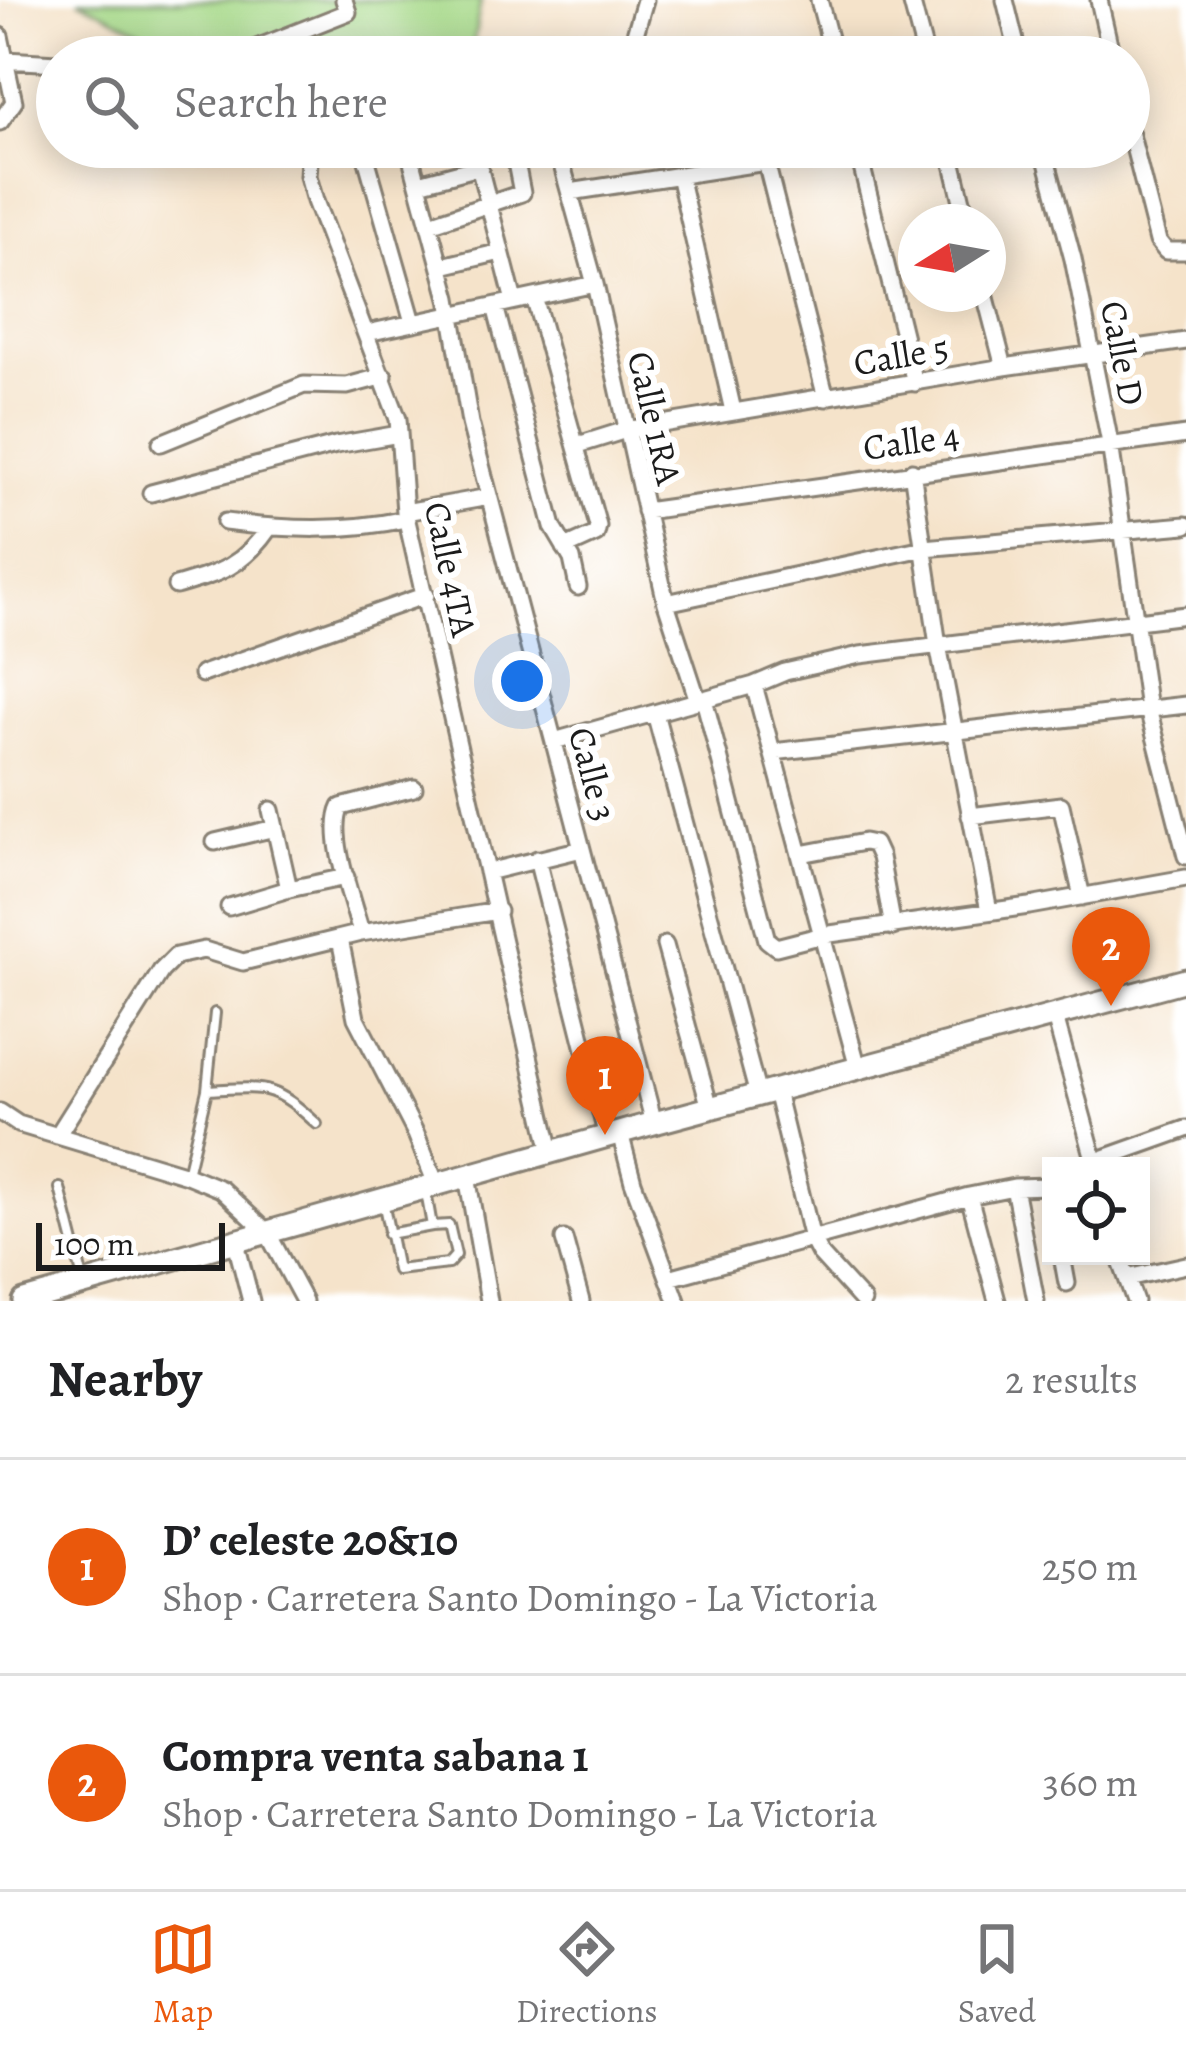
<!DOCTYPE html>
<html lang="en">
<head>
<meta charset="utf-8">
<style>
  :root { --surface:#fff; --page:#f2f2f2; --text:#202124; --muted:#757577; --line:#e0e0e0; --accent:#ea580c }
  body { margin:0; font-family:Alegreya,serif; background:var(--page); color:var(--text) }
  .controls { position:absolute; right:36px; bottom:36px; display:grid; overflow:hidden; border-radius:0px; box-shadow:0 6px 30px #0003 }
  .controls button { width:108px; height:108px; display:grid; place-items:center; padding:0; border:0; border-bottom:3px solid var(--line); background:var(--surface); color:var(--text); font:60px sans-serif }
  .compass { position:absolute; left:898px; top:204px; width:108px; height:108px; border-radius:50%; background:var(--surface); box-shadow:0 6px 30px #0003; rotate:259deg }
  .scale { position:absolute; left:36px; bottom:30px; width:189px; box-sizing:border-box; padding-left:12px; border:6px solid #1c1c1c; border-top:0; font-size:33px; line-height:42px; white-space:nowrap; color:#1c1c1c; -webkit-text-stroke:9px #fff; paint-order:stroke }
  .you { position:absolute; left:522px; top:681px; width:42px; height:42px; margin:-30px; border:9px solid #fff; border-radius:50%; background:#1a73e8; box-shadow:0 0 0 18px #1a73e833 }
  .badge { display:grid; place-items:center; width:78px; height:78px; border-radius:50%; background:var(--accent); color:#fff; font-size:39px; font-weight:700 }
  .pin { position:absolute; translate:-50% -99px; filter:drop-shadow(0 3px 6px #0008) }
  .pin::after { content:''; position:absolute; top:63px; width:42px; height:36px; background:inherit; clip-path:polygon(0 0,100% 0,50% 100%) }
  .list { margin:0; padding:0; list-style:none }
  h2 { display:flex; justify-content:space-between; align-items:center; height:156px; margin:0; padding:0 48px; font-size:51px }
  h2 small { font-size:39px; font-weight:400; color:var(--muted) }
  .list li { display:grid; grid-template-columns:78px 1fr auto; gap:36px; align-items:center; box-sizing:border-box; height:216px; padding:0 48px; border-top:3px solid var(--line) }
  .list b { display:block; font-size:45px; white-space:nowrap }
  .list p { margin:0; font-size:39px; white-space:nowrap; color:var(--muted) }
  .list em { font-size:39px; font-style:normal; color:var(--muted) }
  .icon { flex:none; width:66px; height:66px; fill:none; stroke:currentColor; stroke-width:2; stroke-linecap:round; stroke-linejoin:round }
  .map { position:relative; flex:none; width:1186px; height:1301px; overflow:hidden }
  .search { position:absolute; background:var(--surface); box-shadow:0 6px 30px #0003; left:36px; right:36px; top:36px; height:132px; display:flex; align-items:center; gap:30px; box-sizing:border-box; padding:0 42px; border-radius:66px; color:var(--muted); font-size:45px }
  .sheet { height:588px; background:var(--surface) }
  nav { display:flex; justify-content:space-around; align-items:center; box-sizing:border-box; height:168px; border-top:3px solid var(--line); background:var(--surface); font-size:33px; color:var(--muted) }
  nav a { display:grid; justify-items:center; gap:6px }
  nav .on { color:var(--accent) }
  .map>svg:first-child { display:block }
</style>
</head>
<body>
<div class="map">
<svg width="1186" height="1301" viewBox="0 0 1186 1301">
  <rect width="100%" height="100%" fill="#fff"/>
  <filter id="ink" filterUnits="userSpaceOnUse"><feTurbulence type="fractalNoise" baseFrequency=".00833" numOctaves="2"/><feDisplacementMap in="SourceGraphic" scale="24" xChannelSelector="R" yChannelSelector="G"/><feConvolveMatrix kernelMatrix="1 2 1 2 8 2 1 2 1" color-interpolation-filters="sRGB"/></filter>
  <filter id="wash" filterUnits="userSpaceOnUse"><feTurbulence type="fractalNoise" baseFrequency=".004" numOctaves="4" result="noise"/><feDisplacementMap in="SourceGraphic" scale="48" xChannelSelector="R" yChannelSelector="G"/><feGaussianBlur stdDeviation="2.7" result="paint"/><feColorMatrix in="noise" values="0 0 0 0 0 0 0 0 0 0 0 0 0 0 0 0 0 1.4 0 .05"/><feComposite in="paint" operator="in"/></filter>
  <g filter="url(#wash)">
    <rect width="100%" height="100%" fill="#f5e3ca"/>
    <path fill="#a5d887" stroke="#607a52" stroke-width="3" d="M78 0H481L471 57H240L170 45Z"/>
  </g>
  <g filter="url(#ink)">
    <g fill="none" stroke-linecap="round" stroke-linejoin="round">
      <defs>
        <path id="service" d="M207 1090C266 1087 273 1083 317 1124
          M187 1174 207 1090 215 1013
          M60 1188 83 1279
          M383 1201 397 1270 448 1264 456 1255 449 1225 432 1226 426 1192
          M388 1234 432 1226"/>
        <path id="minor" d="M819 0 834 57
          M911 0 926 57
          M1005 0 1019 57
          M1099 0 1112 57
          M0 36 14 102 0 122
          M282 38 287 57
          M211 57 249 51 348 12 344 0
          M572 57 627 45 633 41 645 0
          M6 60 57 63
          M1129 127 1158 241 1166 251H1186
          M310 147 308 176 315 201 398 419 405 512 551 1152
          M363 147 413 322
          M408 147 449 298 470 423 654 1123
          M474 147 514 301
          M557 147 595 284 666 603 698 701
          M857 147 915 383
          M949 147 967 222
          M1043 147 1073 259 1110 443 1148 709 1186 856
          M560 156 594 147
          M766 162 826 398
          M679 175 733 411
          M419 183 479 167
          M570 192 766 162 835 147
          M430 224 522 193 513 147
          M442 266 501 252
          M985 294 1004 367
          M534 297 598 526 596 534 565 548
          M495 306 553 527 572 559 578 587
          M367 333 595 284
          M161 443 304 385 347 386 384 376
          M578 445 626 430 1004 367 1186 341
          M912 471 938 645 989 911
          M151 493 336 445 399 434
          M645 511 1186 435
          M405 512 489 497
          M225 522C286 530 345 532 406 519
          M176 586C220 573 242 567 269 528
          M666 603 924 548 1186 525
          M202 674 426 595
          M754 685 858 1068
          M704 699 767 940 776 947 823 935 1029 906 1186 878
          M655 713 758 1095
          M554 741 754 685 785 672 860 655 1186 615
          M773 752 1186 705
          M271 810 289 889 346 877
          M970 816 1061 805 1082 897
          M215 842 275 828
          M801 854 864 842 874 844 880 857 893 927
          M537 859 607 1137
          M487 872 582 849
          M229 907 289 889
          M361 933C353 902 327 835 341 807L414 788
          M340 939 356 1018 416 1134 436 1184
          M665 945 710 1108
          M1055 1017 1096 1166
          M776 1091 812 1239 820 1254 863 1301
          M0 1112 18 1124 187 1175 221 1189 267 1232 304 1301
          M620 1133 633 1182 677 1301
          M57 1136 161 971 176 956 204 950 243 962 361 933 498 911
          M1096 1161 1186 1129
          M467 1176 489 1301
          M1014 1187 1036 1301
          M969 1196 997 1301
          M564 1239 581 1301
          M236 1243 251 1301
          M1062 1256 1067 1283
          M1119 1256 1135 1301
          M669 1278 969 1196 1014 1187 1051 1186
          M1127 1278 1186 1265"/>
        <path id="secondary" d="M24 1301 654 1123 1186 980"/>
      </defs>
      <use href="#service" stroke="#888073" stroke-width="14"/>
      <use href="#minor" stroke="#888073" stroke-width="21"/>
      <use href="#secondary" stroke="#888073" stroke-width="27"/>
      <use href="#service" stroke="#fff" stroke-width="8"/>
      <use href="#minor" stroke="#fff" stroke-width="15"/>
      <use href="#secondary" stroke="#fff" stroke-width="21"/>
    </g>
  </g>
  <g text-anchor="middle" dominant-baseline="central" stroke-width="12" stroke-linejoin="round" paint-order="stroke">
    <g font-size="36" fill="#1c1c1c" stroke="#fff">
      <text transform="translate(1123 353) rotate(79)">Calle D</text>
      <text transform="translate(901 355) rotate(-10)">Calle 5</text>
      <text transform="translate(655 418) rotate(77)">Calle 1RA</text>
      <text transform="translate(911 441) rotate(-8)">Calle 4</text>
      <text transform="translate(451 569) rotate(78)">Calle 4TA</text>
      <text transform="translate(593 774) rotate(75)">Calle 3</text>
    </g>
  </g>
</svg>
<div class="controls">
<button><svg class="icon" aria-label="locate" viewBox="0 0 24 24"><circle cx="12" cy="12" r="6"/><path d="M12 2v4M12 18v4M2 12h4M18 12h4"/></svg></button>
</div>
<svg class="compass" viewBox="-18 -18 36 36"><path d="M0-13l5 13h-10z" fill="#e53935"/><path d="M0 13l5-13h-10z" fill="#757577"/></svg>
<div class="scale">100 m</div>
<div class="you"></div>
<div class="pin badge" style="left:605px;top:1135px">1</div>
<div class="pin badge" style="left:1111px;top:1006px">2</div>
<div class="search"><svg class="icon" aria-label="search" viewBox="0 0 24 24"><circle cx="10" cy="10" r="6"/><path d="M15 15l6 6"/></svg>Search here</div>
</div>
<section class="sheet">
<h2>Nearby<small>2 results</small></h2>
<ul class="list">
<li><span class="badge">1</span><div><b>D’ celeste 20&amp;10</b><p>Shop · Carretera Santo Domingo - La Victoria</p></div><em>250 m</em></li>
<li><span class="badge">2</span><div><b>Compra venta sabana 1</b><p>Shop · Carretera Santo Domingo - La Victoria</p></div><em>360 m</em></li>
</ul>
</section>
<nav>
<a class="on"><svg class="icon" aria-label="map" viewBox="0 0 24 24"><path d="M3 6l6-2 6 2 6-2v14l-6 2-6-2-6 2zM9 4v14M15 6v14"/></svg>Map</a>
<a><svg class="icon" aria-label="directions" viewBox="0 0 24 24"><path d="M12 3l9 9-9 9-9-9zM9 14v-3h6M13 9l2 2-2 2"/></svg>Directions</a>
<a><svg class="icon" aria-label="saved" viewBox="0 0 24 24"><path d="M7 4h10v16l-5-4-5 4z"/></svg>Saved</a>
</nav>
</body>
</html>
